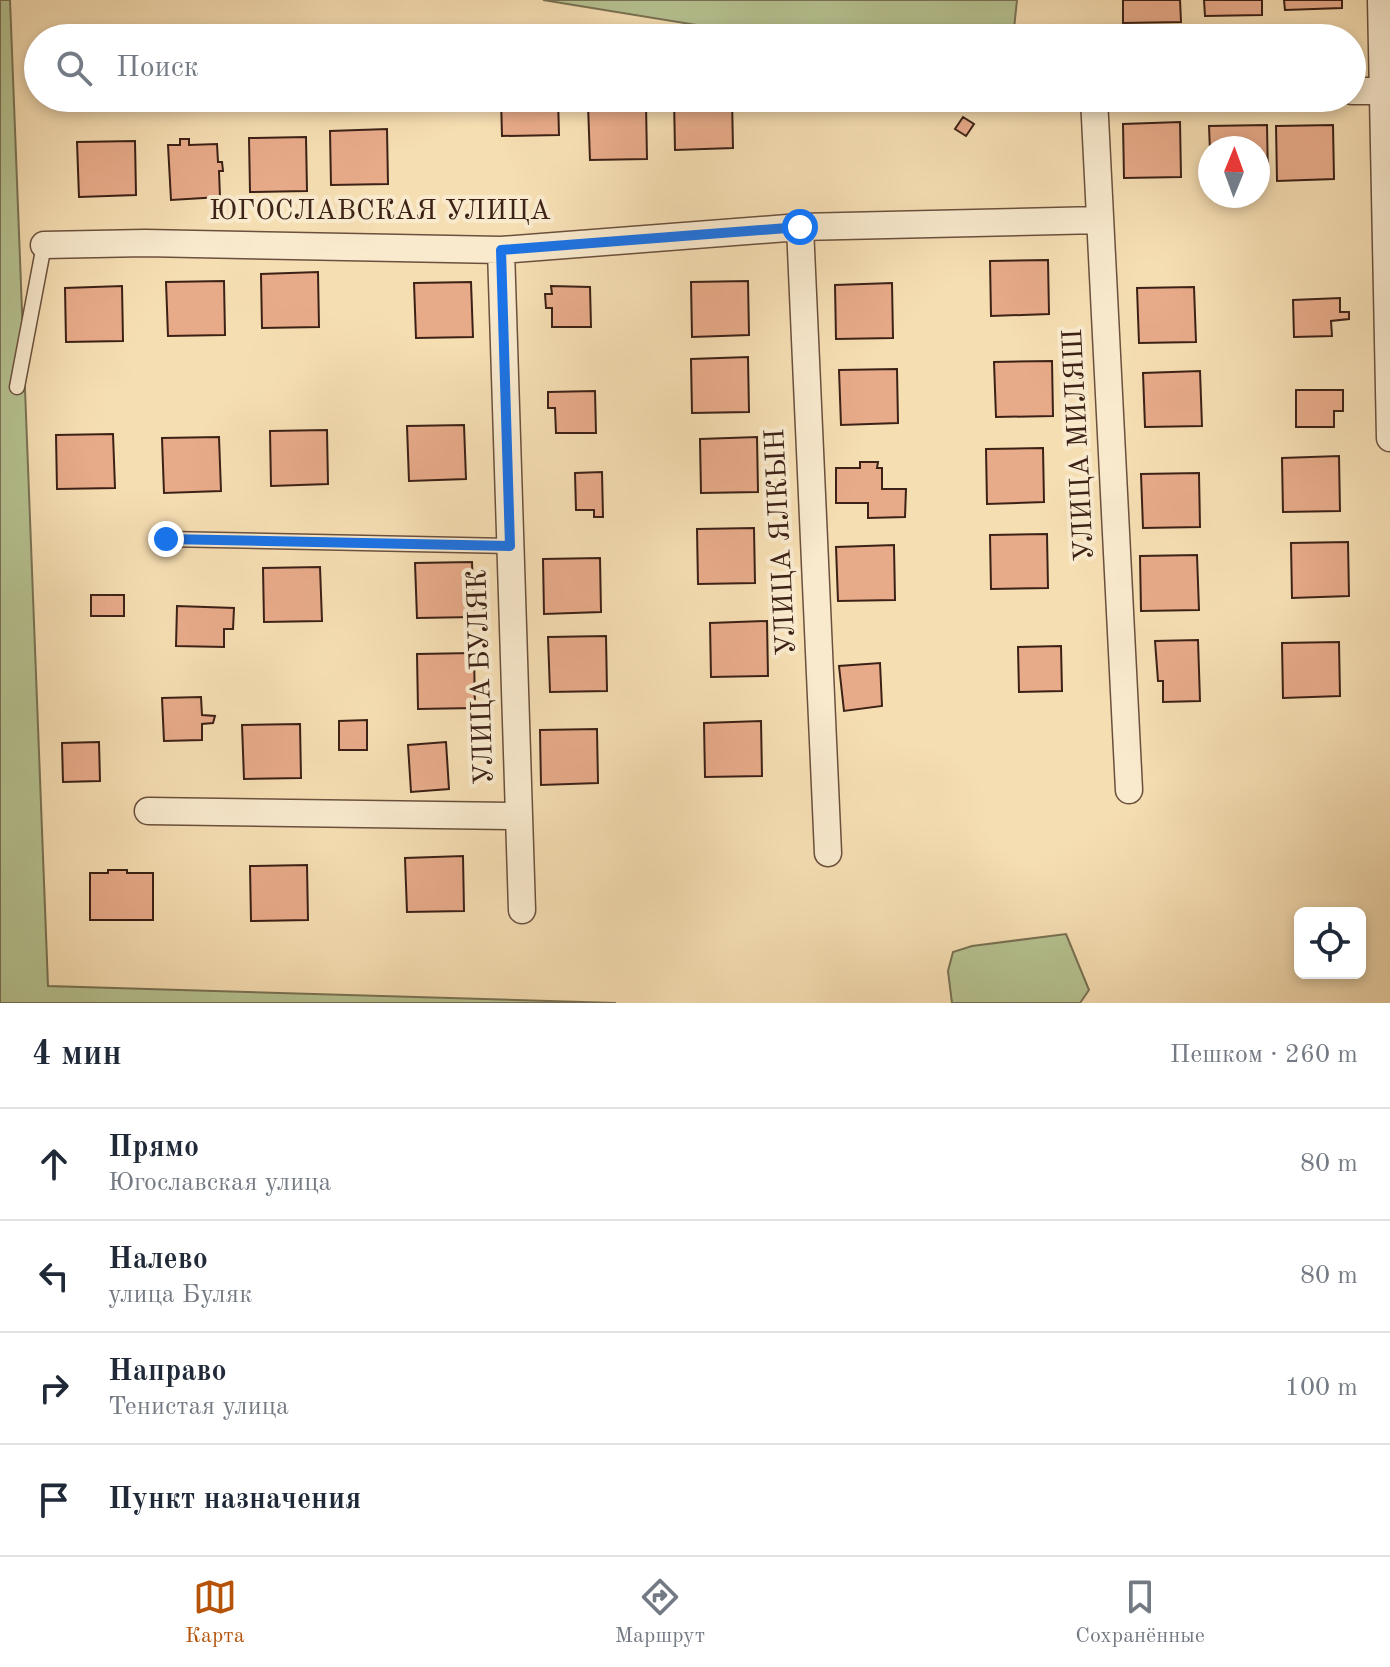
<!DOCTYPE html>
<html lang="ru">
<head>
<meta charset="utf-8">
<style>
  :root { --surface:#fff; --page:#f6f6f7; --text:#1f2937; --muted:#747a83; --line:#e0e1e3; --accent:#b45309 }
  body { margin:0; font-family:"Old Standard TT",serif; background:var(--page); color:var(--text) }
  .controls { position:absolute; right:24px; bottom:24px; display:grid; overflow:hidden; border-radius:12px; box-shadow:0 4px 12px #0003 }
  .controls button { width:72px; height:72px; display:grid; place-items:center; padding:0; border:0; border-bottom:2px solid var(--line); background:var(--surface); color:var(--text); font:40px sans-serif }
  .compass { position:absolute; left:1198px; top:136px; width:72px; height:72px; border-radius:50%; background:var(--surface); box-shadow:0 4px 12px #0003; rotate:1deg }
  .stop { position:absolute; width:24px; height:24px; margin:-18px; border:6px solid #1a73e8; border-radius:50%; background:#fff }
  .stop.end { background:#1a73e8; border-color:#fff; box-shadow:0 2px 8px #0008 }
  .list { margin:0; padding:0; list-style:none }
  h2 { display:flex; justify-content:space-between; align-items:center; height:104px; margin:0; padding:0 32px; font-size:34px }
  h2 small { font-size:26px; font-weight:400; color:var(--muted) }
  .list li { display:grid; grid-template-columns:52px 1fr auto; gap:24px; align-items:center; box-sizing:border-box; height:112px; padding:0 32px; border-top:2px solid var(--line) }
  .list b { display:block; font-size:30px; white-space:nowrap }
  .list p { margin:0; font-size:26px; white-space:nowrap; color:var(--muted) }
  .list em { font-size:26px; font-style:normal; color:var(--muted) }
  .icon { flex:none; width:44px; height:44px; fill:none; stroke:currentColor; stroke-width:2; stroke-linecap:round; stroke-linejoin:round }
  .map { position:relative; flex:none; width:1390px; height:1003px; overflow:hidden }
  .search { position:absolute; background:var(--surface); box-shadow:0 4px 12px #0003; left:24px; right:24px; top:24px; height:88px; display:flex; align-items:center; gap:20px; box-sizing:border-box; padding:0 28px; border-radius:44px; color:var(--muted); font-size:30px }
  .sheet { height:552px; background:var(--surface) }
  nav { display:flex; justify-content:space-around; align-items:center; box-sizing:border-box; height:112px; border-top:2px solid var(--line); background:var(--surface); font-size:22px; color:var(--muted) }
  nav a { display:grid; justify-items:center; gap:4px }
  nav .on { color:var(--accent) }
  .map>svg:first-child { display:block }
</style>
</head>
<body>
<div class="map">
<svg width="1390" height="1003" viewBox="0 0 1390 1003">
  <rect width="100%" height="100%" fill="#f6deb3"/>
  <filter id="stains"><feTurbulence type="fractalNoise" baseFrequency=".0025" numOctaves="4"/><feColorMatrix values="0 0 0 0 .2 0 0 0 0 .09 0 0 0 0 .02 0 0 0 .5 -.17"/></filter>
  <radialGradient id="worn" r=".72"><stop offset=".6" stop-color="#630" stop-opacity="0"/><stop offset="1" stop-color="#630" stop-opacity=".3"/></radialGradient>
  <path fill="#b6c291" stroke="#797254" stroke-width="2" d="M0 0H10L48 986 616 1003H0Z
    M543 0H1017L1013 38H776Z
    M1066 934 1089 990 1080 1003H952L948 971 953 952 972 946Z"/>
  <path fill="#e8ab8a" stroke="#3c2116" stroke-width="2" d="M1123 0H1180L1181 22 1123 23Z
    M1204 0H1262V15L1205 16Z
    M1284 0H1342V8L1285 10Z
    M501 98H558L559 135 502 136Z
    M674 98H732L733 148 675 150Z
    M646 104 647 159 590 160 588 105Z
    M963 117 974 124 966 136 955 129Z
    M1180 122 1181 177 1124 178 1123 124Z
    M1267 125 1268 179 1258 180V148H1210V151L1209 126Z
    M1333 125 1334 179 1277 181 1276 126Z
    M387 129 388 184 331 185 330 131Z
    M306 137 307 191 250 192 249 138Z
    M180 139H189V145L217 144 218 162H222L223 171H219L220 197 171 200 168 145H180Z
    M135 141 136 195 79 197 77 142Z
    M1048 260 1049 314 991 316 990 261Z
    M318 272 319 327 262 328 261 274Z
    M224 281 225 335 168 336 166 282Z
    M748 281 749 335 692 337 691 282Z
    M471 282 473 337 416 338 414 283Z
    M892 283 893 338 836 339 835 285Z
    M122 286 123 341 66 342 65 288Z
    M551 286 590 287 591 327H552V308H546L545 294H552Z
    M1194 287 1196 342 1139 343 1137 288Z
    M1340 298V312H1349V319L1331 321 1332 336 1294 337 1293 300Z
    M748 357 749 412 692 413 691 359Z
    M1052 361 1053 416 996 417 994 362Z
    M897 369 898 423 841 425 839 370Z
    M1200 371 1202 426 1145 427 1143 373Z
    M1296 390H1343V411H1334V427H1296Z
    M595 391 596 433H556L555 408H548V392Z
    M464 425 466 479 409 481 407 426Z
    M327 430 328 484 271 486 270 431Z
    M113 434 115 488 57 489 56 435Z
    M219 437 221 491 164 493 162 438Z
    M757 437 758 492 701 493 700 439Z
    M1043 448 1044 502 987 504 986 449Z
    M1339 456 1340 511 1283 512 1282 458Z
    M860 462H878L877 468H882V489H906L905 517 868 518V503H836V468H860Z
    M602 472 603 517H594V510H576L575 473Z
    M1199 473 1200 527 1143 528 1141 474Z
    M754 528 755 583 698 584 697 529Z
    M1047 534 1048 588 991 589 990 535Z
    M1348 542 1349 596 1292 598 1291 543Z
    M894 545 895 600 838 601 836 547Z
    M1197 555 1199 610 1141 611 1140 556Z
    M600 558 601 612 544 614 543 559Z
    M472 562 474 617 417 618 415 563Z
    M320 567 322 621 264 622 263 568Z
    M91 595H124V616H91Z
    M177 606 234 608 233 629H224V647L176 646Z
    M767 621 768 676 711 677 710 623Z
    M606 636 607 691 550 692 548 637Z
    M1198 640 1200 701 1163 702V681H1158L1155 641Z
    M1339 642 1340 696 1283 698 1282 643Z
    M1061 646 1062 691 1019 692 1018 647Z
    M474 653 475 708 418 709 417 654Z
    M880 663 882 706 844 711 839 666Z
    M201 697 202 715 215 716 213 723 202 724V740L164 741 162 698Z
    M367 720V750H339V721Z
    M761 721 762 776 705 777 704 723Z
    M300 724 301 778 244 779 242 725Z
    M597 729 598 783 541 785 540 730Z
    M99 742 100 781 63 782 62 743Z
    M446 742 449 789 411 792 408 745Z
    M463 856 464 911 407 912 405 858Z
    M307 865 308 920 251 921 250 866Z
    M108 870H127V873H153V920H90V873H108Z"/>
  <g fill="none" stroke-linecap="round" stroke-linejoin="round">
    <defs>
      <path id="lane" d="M17 387 44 245
        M166 539 510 546"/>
      <path id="street" d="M1381 0 1390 438
        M1352 91H1390
        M1094 98 1129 790
        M800 227 828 853
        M44 245 145 243 501 250 800 227 1100 220
        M501 250 522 910
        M148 811 519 816"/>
    </defs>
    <use href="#lane" stroke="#6a503d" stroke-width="17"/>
    <use href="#street" stroke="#6a503d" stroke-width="29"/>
    <use href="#lane" stroke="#f9eace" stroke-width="14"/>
    <use href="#street" stroke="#f9eace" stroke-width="26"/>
  </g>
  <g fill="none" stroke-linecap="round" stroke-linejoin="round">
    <path stroke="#1a73e8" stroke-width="10" d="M166 539 510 546 501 250 800 227"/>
  </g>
  <g text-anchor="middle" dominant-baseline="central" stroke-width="8" stroke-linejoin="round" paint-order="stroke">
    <g font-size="28" fill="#3c2116" stroke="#f9eace">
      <text x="380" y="212">ЮГОСЛАВСКАЯ УЛИЦА</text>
      <text transform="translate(1080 445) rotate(-93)">УЛИЦА МИЛЯШ</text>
      <text transform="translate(782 542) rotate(-93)">УЛИЦА ЯЛКЫН</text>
      <text transform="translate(482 677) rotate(-92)">УЛИЦА БУЛЯК</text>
    </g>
  </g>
  <rect width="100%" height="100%" filter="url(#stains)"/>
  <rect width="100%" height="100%" fill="url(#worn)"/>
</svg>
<div class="controls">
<button><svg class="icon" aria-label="locate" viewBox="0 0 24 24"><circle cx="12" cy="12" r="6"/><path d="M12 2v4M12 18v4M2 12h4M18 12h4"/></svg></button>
</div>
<svg class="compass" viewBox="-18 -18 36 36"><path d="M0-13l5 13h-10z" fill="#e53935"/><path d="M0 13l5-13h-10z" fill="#747a83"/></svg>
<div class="stop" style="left:800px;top:227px"></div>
<div class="stop end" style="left:166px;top:539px"></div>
<div class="search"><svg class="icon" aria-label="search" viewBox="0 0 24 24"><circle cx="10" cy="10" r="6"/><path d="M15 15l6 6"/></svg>Поиск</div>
</div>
<section class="sheet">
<h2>4 мин<small>Пешком · 260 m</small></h2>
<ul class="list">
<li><svg class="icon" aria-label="ahead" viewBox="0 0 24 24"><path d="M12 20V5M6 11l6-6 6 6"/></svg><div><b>Прямо</b><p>Югославская улица</p></div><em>80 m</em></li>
<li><svg class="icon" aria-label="left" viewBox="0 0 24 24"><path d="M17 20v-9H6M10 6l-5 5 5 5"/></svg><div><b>Налево</b><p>улица Буляк</p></div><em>80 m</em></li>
<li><svg class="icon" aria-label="right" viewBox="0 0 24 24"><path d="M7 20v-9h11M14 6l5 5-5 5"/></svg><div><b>Направо</b><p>Тенистая улица</p></div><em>100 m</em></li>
<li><svg class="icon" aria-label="arrive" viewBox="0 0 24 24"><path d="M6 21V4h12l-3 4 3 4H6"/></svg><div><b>Пункт назначения</b></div></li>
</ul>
</section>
<nav>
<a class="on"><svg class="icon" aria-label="map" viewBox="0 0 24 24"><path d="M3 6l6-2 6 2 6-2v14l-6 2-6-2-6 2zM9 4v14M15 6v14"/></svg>Карта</a>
<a><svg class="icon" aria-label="directions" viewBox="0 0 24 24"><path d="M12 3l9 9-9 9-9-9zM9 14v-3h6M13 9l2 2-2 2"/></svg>Маршрут</a>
<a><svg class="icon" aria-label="saved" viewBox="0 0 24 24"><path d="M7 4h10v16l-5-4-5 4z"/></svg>Сохранённые</a>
</nav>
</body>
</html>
